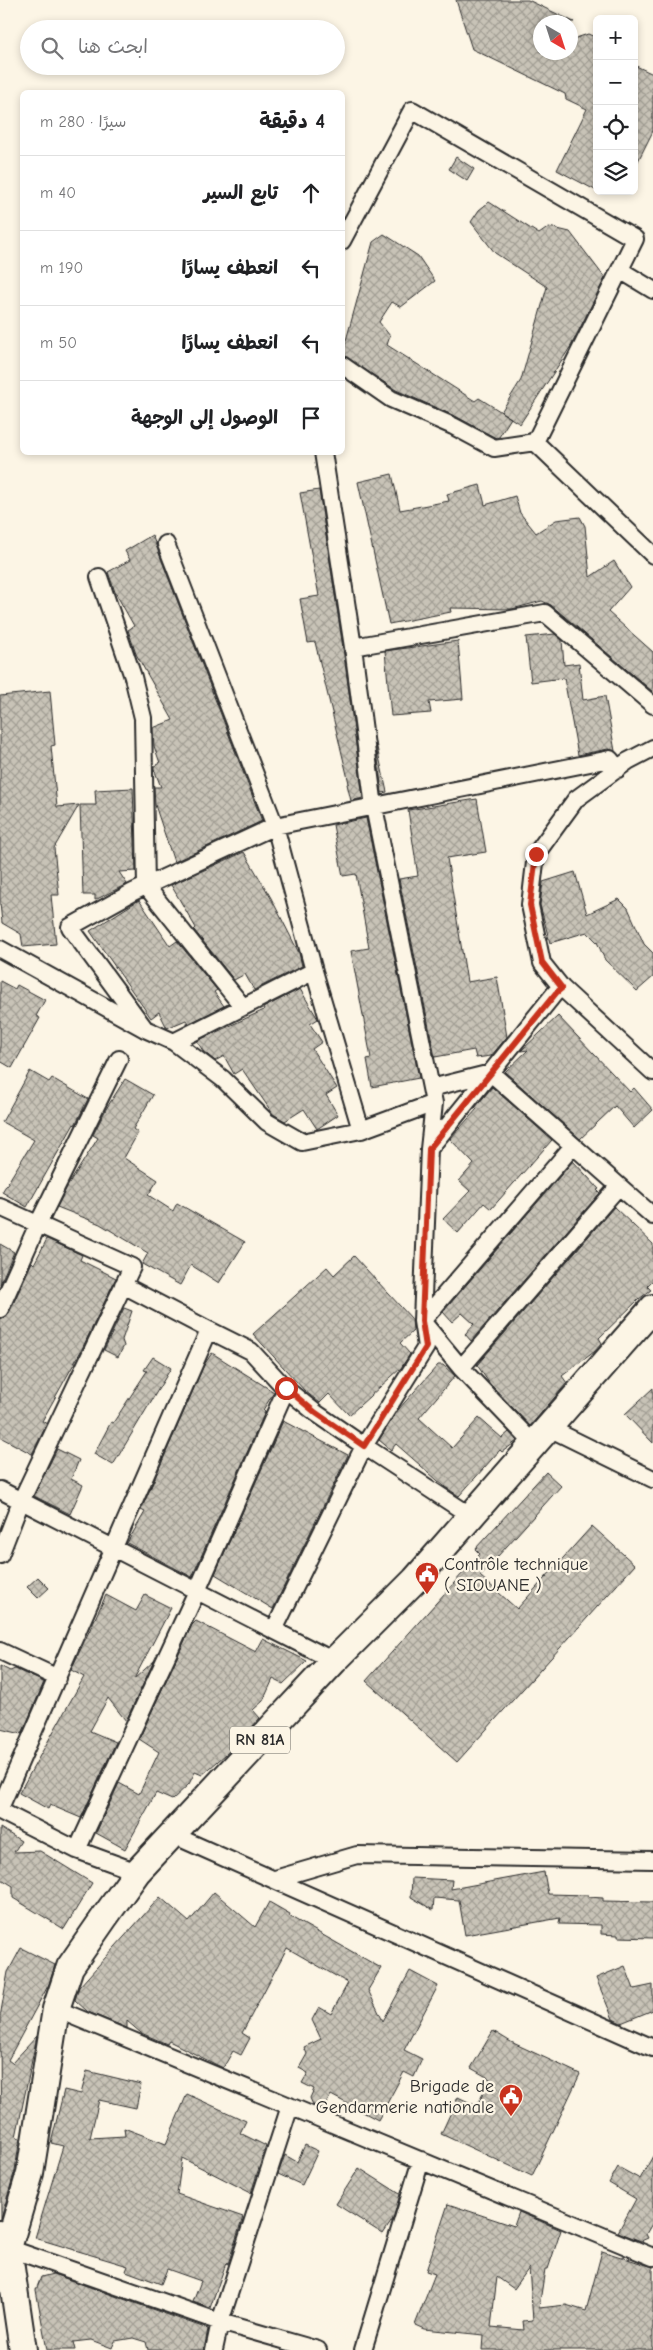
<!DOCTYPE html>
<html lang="ar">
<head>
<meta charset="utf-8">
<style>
  :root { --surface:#fff; --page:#f2f2f2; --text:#202124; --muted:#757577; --line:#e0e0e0 }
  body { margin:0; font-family:"Comic Neue","Playpen Sans Arabic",sans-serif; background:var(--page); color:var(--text); direction:rtl }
  .controls { position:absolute; right:15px; top:15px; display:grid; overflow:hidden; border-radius:8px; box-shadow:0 2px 8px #0003 }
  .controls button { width:45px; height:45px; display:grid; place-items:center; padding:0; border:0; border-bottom:1px solid var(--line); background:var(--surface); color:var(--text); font:25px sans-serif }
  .compass { position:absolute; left:533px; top:15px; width:45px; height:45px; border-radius:50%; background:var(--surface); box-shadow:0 2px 8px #0003; rotate:141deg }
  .stop { position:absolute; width:15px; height:15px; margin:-11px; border:4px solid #c8321e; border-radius:50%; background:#fff }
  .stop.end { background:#c8321e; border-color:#fff; box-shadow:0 1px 5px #0008 }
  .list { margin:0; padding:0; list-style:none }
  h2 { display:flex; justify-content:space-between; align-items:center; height:65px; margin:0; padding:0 20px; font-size:21px }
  h2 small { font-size:16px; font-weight:400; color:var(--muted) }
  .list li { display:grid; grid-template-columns:32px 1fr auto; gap:15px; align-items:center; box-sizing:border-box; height:75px; padding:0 20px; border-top:1px solid var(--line) }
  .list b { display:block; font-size:19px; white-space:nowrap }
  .list em { font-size:16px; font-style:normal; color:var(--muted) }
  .icon { flex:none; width:28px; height:28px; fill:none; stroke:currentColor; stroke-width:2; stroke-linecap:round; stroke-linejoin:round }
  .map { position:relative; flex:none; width:653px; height:2350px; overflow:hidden; direction:ltr }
  .search { position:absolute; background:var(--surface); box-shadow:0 2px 8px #0003; left:20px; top:20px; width:325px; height:55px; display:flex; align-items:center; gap:12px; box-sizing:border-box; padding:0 18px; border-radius:28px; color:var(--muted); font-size:19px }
  .panel { position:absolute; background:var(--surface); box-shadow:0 2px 8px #0003; left:20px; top:90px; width:325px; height:365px; border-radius:8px; direction:rtl }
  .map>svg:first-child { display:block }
</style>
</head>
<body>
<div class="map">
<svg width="653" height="2350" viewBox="0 0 653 2350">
  <defs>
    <pattern id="building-cross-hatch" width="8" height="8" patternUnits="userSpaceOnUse" patternTransform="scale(1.25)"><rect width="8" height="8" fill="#c8c3b7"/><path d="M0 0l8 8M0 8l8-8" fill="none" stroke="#a39f95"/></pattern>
  </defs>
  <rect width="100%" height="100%" fill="#fcf5e5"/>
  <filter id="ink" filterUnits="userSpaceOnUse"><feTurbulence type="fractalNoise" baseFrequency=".02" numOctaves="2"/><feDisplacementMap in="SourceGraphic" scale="10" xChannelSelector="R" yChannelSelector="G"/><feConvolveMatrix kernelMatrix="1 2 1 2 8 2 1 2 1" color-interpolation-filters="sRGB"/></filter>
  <g filter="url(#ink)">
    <path fill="url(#building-cross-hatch)" stroke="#2b2b2b" fill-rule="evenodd" d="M456 0H528L574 22H540V52H570V40L588 34 597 38V191L557 170 587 109 566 99 565 94 472 49Z
      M634 65 653 74V131L634 169Z
      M456 157 474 169 467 181 449 169Z
      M489 202 539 234 549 227 570 232 605 278 571 346 520 424 501 412 521 380 547 287 495 253 471 222 479 210Z
      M384 234 418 256 435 281 401 307 392 302 379 322 390 336 387 345 475 401 479 398 511 418 499 437 496 438 457 417 396 390 342 355 373 242Z
      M392 474 400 510 449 501 447 494 480 485 485 505 515 496 520 513 536 533 556 520 580 517 585 526 590 577 614 561 630 587 608 612 653 652V692L551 605 542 601 512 609 450 608 451 612 389 624 358 482Z
      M319 490 343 648 363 798 351 801 347 784 349 783 315 642 308 643 300 599 319 596 300 493Z
      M152 535 262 821 174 862 155 805 154 787H161L154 769V766L160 763 154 746 153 728 173 720 136 654 128 630 134 626 115 592 108 572 130 560 125 551Z
      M555 634 562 640 564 665 579 663 583 700 605 696 615 751 608 749 578 755 564 678 531 682 526 637Z
      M458 641 463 699 429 702 431 713 391 716 385 651Z
      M50 691 55 745 51 746 57 807 79 805 54 848 59 895H51L56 944 23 947 21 934 2 923 0 903V696Z
      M376 743 387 792 382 793Z
      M133 788 136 871 119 872 127 884 95 900V895H83L80 805H96L95 790Z
      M477 799 486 852 447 858 467 982 497 977 507 1037 491 1056 476 1058 474 1050 435 1057 399 879 418 876 408 810Z
      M366 818 419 1078 372 1087 367 1059 371 1058 351 951 369 948 356 874 343 876 333 825Z
      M244 852 271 898 299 953 302 966 254 990 245 974 234 980 194 930 196 928 171 885Z
      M575 872 587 914 619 899 628 908 644 944 653 953V977L637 991 605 960 597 942 587 932 550 943 540 905 543 882Z
      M139 900 170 946 177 941 217 990 214 992 224 1006 188 1024 186 1020 167 1028 159 1012 151 1018 90 931Z
      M0 981 15 989 17 985 45 1000 36 1016 40 1018 12 1068 0 1061Z
      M300 989 318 1019 310 1024 322 1042 312 1049 337 1088 326 1095 338 1115 317 1129 304 1109 285 1121 273 1114 242 1069 234 1074 224 1056 215 1061 203 1051 197 1041 264 1010 263 1008Z
      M558 1016 630 1092 634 1088 653 1110 634 1128 615 1106 580 1139 505 1072 528 1050 521 1051 522 1050Z
      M30 1071 49 1082 52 1078 88 1099 75 1125 74 1124 27 1207 2 1192 34 1140 2 1122Z
      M125 1079 153 1095 133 1129 138 1133 124 1158 158 1180 148 1195 173 1211 177 1203 245 1242 219 1283 191 1265 180 1285 142 1264 148 1253 100 1224 57 1207 67 1187 98 1138 93 1135 106 1109Z
      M492 1087 552 1140 491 1209 484 1203 458 1233 443 1219 470 1191 459 1181 474 1164 450 1139 477 1109 475 1108Z
      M573 1161 599 1189 597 1190 600 1193 471 1341 465 1334 474 1324 462 1313 452 1322 443 1312Z
      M614 1207 653 1244V1280L647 1286 651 1290 639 1299 599 1338 602 1343 594 1352 562 1376 567 1383 530 1426 490 1384 477 1365Z
      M47 1239 82 1255 80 1260 116 1278 81 1351 42 1421 47 1424 32 1454 0 1437V1319L9 1313 32 1262 34 1264Z
      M0 1244 14 1252 0 1284Z
      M354 1256 412 1319 413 1331 400 1343 410 1354 401 1368 349 1415 329 1394 320 1403 305 1391 253 1334 327 1267 334 1275Z
      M124 1308 132 1311 122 1340 124 1346 118 1357 104 1350Z
      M212 1353 274 1392 263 1410 265 1412 192 1577 127 1543 145 1512 141 1510 204 1365Z
      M153 1357 171 1368 113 1465 94 1454 111 1422 113 1423 147 1371 144 1370Z
      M438 1365H443L455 1376 419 1418 452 1448 479 1418 502 1438 509 1432 517 1441 502 1452 500 1450 459 1496 445 1487 396 1444 391 1450 379 1440 398 1410Z
      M653 1388V1443L625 1414Z
      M283 1421 348 1455 273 1609 215 1574Z
      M57 1449 79 1460 71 1479 83 1485 70 1514 34 1496Z
      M546 1472 561 1486 480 1576 517 1609 592 1526 635 1565 457 1762 366 1681 480 1554 475 1549Z
      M38 1577 49 1588 38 1598 27 1587Z
      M106 1595 136 1611 145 1595 171 1608 134 1679 154 1661 126 1721 108 1698 90 1731 116 1742 81 1818 50 1805 48 1809 19 1793 84 1677 71 1670Z
      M196 1621 256 1652 263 1639 307 1661 283 1684 273 1679 263 1701 253 1710 260 1718 233 1748 202 1775 195 1772 189 1784 172 1800 156 1793 125 1849 96 1833 119 1783 139 1794 159 1752 139 1739 192 1625Z
      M0 1666 10 1671 15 1669 44 1682 22 1734 0 1729Z
      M0 1828 21 1841 14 1852 40 1851 92 1883 64 1929 13 1898V1886L0 1878Z
      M544 1872 548 1894 588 1895V1897L603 1898V1901L653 1902V1938L618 1937V1935L601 1934V1925L559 1924 560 1918 465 1935 459 1900 434 1898 433 1910 411 1897 412 1878 452 1880 451 1889Z
      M214 1892 255 1927 269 1902 290 1914 289 1916 381 1968 368 1990 383 2021 410 1971 438 1986 404 2050 422 2059 414 2077 404 2072 378 2120 331 2095 323 2109 313 2105 310 2098 314 2089 302 2083 308 2073 299 2068 307 2054 304 2047 321 2039 312 2020 319 2007 331 2014 348 1983 287 1948 242 2033 250 2038 241 2055 233 2051 223 2068 169 2041 167 2044 141 2033 127 2021V2028L88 2012 75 2000 79 1987 160 1897 189 1922Z
      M21 1948 55 1965 49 1984 8 2060 12 2063 37 2036 16 2137 20 2138 15 2170 1 2219 0 2017 8 1972Z
      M625 1966 634 1989 653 1985V2010L621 2023 613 2019 596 1978Z
      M493 2031 511 2042 580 2074 532 2176 441 2134 458 2097 477 2106 490 2079 471 2068Z
      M87 2071 141 2084 136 2108 99 2100 90 2138 125 2136 124 2128 166 2144 187 2094 246 2121 240 2133 266 2146 251 2193 182 2158 177 2194 243 2217 228 2264 226 2263 210 2308 193 2302 201 2281 167 2269 161 2284 126 2271 128 2266 35 2238 63 2146 51 2143 64 2090 81 2094Z
      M305 2145 318 2151 302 2185 278 2174 285 2155 297 2162Z
      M653 2156V2222L646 2234 648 2238 641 2241 618 2232 636 2199 609 2183 618 2167 640 2179Z
      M359 2168 400 2194 393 2219 383 2234 336 2204Z
      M448 2204 514 2226 519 2212 561 2230 548 2269H545L539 2308 566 2305 586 2311 602 2251 653 2267V2350H483L484 2335 424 2329 415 2325 435 2274 426 2271ZM529 2268 533 2320 523 2321 524 2330 491 2327 497 2277 514 2289Z
      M53 2274 208 2329 204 2350H148L146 2342 133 2338 115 2341 112 2348 91 2340 73 2342 75 2350H47L36 2290 41 2277Z"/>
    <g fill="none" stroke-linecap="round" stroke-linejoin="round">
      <defs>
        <path id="minor" d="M342 241 412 110 635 239 535 442
          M620 270 653 290
          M342 365 391 399 453 426 494 448 535 442
          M535 442 653 555
          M323 452 353 647 374 807 434 1103 429 1149 422 1321 426 1347 364 1446 471 1516
          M166 544 275 826 314 971 361 1130
          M99 577 133 677 143 718 146 886 243 1007
          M353 647 545 613 653 705
          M653 748 628 761 576 799 536 854 530 905 542 963 562 988 653 1072
          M0 949 145 1029 174 1042 223 1079 267 1122 302 1142 361 1130 434 1103
          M145 1029 70 927 133 892 275 826 610 759 618 769
          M174 1042 314 971
          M431 1088 491 1073 653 1216
          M429 1149 555 993 562 988
          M0 1207 132 1267 21 1501 0 1555
          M0 1309 38 1224 119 1059
          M209 1330 251 1351 286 1389
          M461 1368 619 1186
          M549 1428 653 1479
          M534 1444 461 1368 422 1321 573 1146
          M0 1490 334 1661
          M0 1651 58 1678
          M0 1808 209 1330 123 1285
          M0 1811 77 1850 137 1872
          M173 1835 653 2048
          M77 1850 197 1591 286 1389 316 1413 364 1446 274 1630
          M275 1879 357 1855 653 1860
          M56 2009 653 2257
          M5 2253 8 2248 220 2322 318 2350
          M214 2350 220 2322 290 2106
          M363 2350 421 2160"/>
        <path id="primary" d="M0 2234 8 2248 23 2350
          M8 2248 30 2173 56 2009 70 1967 104 1918 137 1872 334 1661 415 1580 653 1308"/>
      </defs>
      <use href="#minor" stroke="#2b2b2b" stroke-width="20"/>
      <use href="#primary" stroke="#2b2b2b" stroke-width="30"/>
      <use href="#minor" stroke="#fcf5e5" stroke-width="16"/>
      <use href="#primary" stroke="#fcf5e5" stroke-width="26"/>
    </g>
  </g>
  <g fill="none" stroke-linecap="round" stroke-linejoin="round" filter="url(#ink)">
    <path stroke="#c8321e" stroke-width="6" d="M286 1388 316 1413 364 1446 426 1347 422 1321 429 1149 556 993 562 988 542 962 530 905 536 854"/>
  </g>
  <defs>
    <symbol id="civic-pin" viewBox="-11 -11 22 30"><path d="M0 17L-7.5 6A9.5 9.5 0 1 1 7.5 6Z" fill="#c8321e" stroke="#fcf5e5"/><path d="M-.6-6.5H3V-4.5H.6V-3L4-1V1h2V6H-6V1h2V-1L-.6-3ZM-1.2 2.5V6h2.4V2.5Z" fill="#fff"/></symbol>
  </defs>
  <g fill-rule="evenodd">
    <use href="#civic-pin" x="413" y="1560" width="28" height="38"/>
    <use href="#civic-pin" x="497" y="2082" width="28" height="38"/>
  </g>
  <g text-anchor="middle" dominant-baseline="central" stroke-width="4.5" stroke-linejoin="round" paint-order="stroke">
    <rect fill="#fcf5e5" stroke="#6a6863" stroke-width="1" x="230" y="1726.5" width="60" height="27" rx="4"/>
    <g font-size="16" font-weight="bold" fill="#2b2b2b">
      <text x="260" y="1740">RN 81A</text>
    </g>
    <g font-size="18" fill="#2b2b2b" stroke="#fcf5e5" text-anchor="start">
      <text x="444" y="1564">Contrôle technique<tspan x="444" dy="21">( SIOUANE )</tspan></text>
      <text x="494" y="2086" text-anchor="end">Brigade de<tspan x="494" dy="21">Gendarmerie nationale</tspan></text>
    </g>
  </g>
</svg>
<div class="controls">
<button>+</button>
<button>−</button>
<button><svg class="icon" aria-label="locate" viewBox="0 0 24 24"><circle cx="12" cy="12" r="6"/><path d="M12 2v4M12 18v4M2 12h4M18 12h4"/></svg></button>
<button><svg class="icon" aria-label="layers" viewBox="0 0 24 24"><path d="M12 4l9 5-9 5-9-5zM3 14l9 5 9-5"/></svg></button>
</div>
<svg class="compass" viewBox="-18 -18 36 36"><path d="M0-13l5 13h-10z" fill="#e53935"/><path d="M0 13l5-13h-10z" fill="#757577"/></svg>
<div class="stop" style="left:286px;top:1388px"></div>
<div class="stop end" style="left:536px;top:854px"></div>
<div class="search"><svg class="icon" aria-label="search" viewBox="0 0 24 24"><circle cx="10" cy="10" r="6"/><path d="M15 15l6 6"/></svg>ابحث هنا</div>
<section class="panel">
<h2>4 دقيقة<small>سيرًا · 280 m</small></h2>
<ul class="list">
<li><svg class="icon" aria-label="ahead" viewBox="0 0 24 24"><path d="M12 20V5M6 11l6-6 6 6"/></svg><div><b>تابع السير</b></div><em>40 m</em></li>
<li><svg class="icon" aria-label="left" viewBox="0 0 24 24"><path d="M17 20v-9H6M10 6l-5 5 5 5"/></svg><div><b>انعطف يسارًا</b></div><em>190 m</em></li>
<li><svg class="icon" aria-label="left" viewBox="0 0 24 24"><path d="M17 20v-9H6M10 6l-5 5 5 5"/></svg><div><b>انعطف يسارًا</b></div><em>50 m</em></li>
<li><svg class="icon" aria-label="arrive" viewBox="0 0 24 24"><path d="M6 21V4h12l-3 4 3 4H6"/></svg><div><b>الوصول إلى الوجهة</b></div></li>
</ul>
</section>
</div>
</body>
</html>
